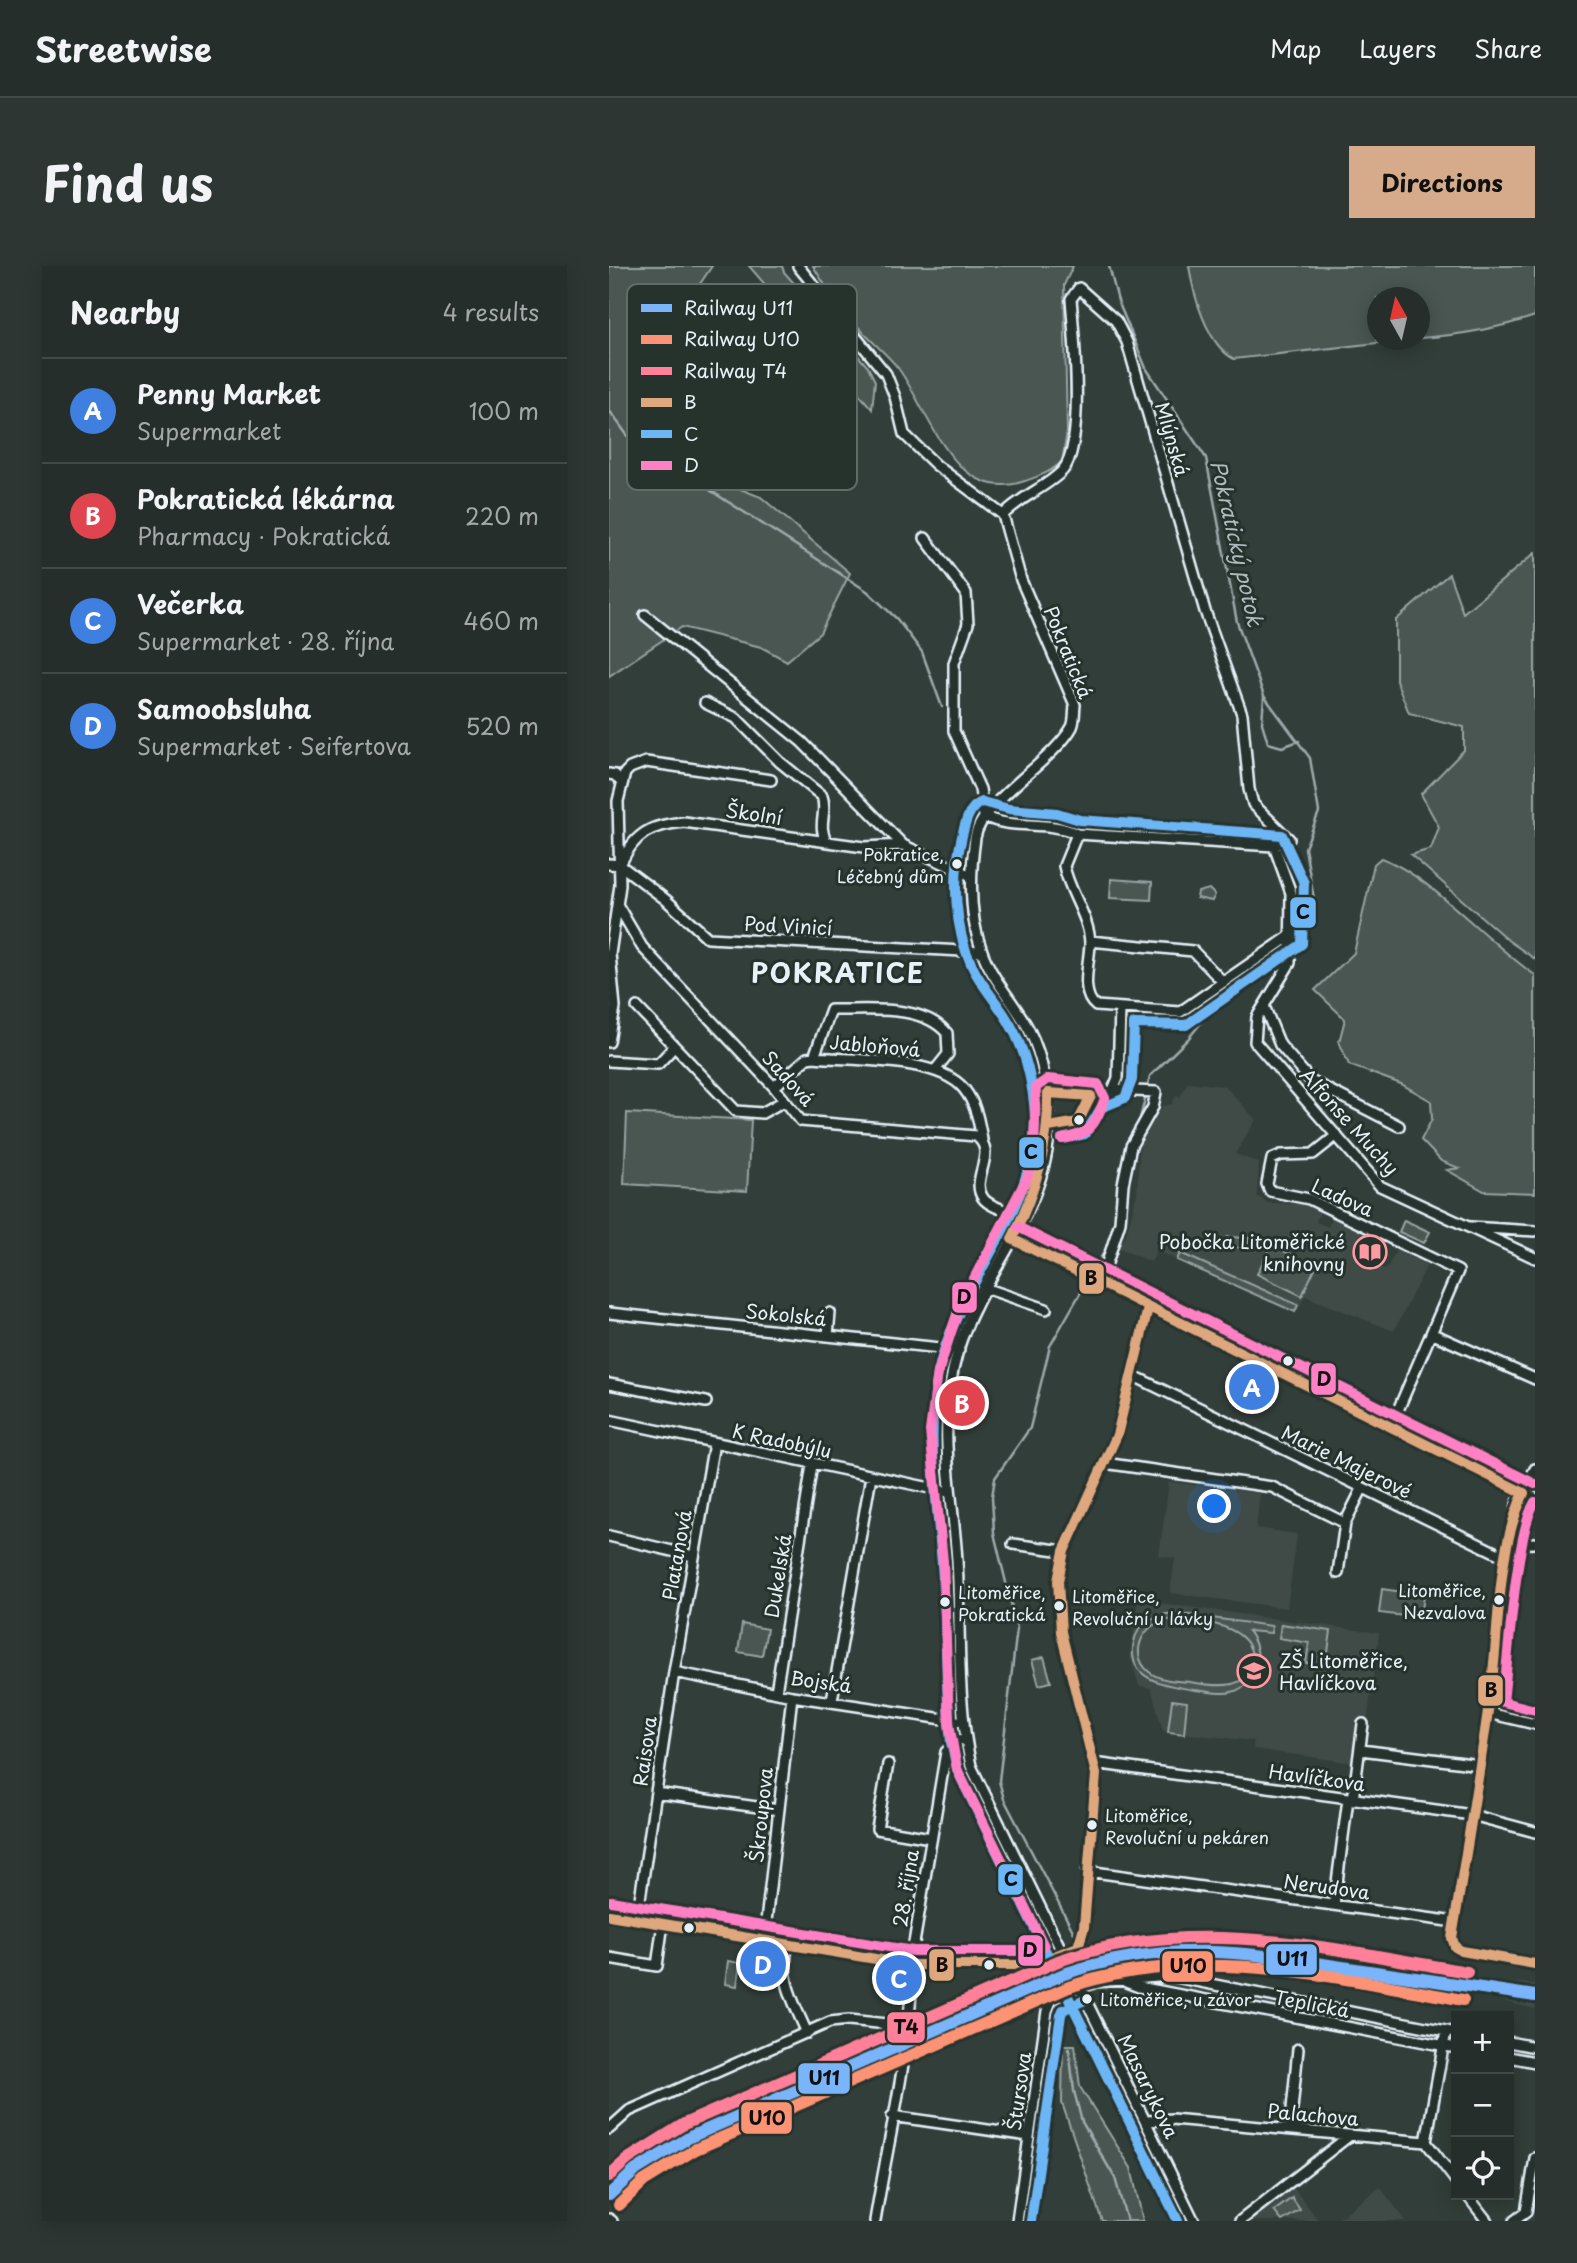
<!DOCTYPE html>
<html lang="en">
<head>
<meta charset="utf-8">
<style>
  :root { --surface:#262e2b; --page:#2e3633; --text:#f1f3f6; --muted:#a4a8a9; --line:#424a47; --accent:#d6ab8b }
  body { margin:0; font-family:"Playpen Sans",sans-serif; background:var(--page); color:var(--text) }
  .controls { position:absolute; right:21px; bottom:21px; display:grid; overflow:hidden; border-radius:0px; box-shadow:0 4px 18px #0003 }
  .controls button { width:63px; height:63px; display:grid; place-items:center; padding:0; border:0; border-bottom:2px solid var(--line); background:var(--surface); color:var(--text); font:35px sans-serif }
  .compass { position:absolute; left:758px; top:21px; width:63px; height:63px; border-radius:50%; background:var(--surface); box-shadow:0 4px 18px #0003; rotate:352deg }
  .you { position:absolute; left:606px; top:1241px; width:24px; height:24px; margin:-18px; border:5px solid #fff; border-radius:50%; background:#1a73e8; box-shadow:0 0 0 10px #1a73e833 }
  .badge { display:grid; place-items:center; width:46px; height:46px; border-radius:50%; background:var(--accent); color:#fff; font-size:23px; font-weight:700 }
  .pin { position:absolute; translate:-50% -50%; border:4px solid #fff; box-shadow:0 2px 7px #0006 }
  .list { margin:0; padding:0; list-style:none }
  h2 { display:flex; justify-content:space-between; align-items:center; height:91px; margin:0; padding:0 28px; font-size:30px }
  h2 small { font-size:23px; font-weight:400; color:var(--muted) }
  .list li { display:grid; grid-template-columns:46px 1fr auto; gap:21px; align-items:center; box-sizing:border-box; height:105px; padding:0 28px; border-top:2px solid var(--line) }
  .list b { display:block; font-size:26px; white-space:nowrap }
  .list p { margin:0; font-size:23px; white-space:nowrap; color:var(--muted) }
  .list em { font-size:23px; font-style:normal; color:var(--muted) }
  .icon { flex:none; width:38px; height:38px; fill:none; stroke:currentColor; stroke-width:2; stroke-linecap:round; stroke-linejoin:round }
  .map { position:relative; flex:none; width:926px; height:1955px; overflow:hidden; border-radius:0px }
  header { display:flex; align-items:center; gap:42px; box-sizing:border-box; height:98px; padding:0 35px; background:var(--surface); border-bottom:2px solid var(--line) }
  header strong { font-size:33px }
  nav { display:flex; gap:38px; margin-inline-start:auto; font-size:24px }
  .intro { display:flex; align-items:center; justify-content:space-between; box-sizing:border-box; height:168px; padding:0 42px }
  h1 { margin:0; font-size:49px }
  .button { padding:18px 32px; border-radius:0px; background:var(--accent); color:#111; font-size:24px; font-weight:700 }
  main { display:flex; gap:42px; padding:0 42px }
  aside { flex:1; background:var(--surface); border-radius:0px; box-shadow:0 4px 18px #0003 }
  .map>svg:first-child { display:block }
</style>
</head>
<body>
<header>
<strong>Streetwise</strong>
<nav><a>Map</a><a>Layers</a><a>Share</a></nav>
</header>
<div class="intro"><h1>Find us</h1><a class="button">Directions</a></div>
<main>
<aside>
<h2>Nearby<small>4 results</small></h2>
<ul class="list">
<li><span class="badge" style="background:#3f7fe0">A</span><div><b>Penny Market</b><p>Supermarket</p></div><em>100 m</em></li>
<li><span class="badge" style="background:#e0444e">B</span><div><b>Pokratická lékárna</b><p>Pharmacy · Pokratická</p></div><em>220 m</em></li>
<li><span class="badge" style="background:#3f7fe0">C</span><div><b>Večerka</b><p>Supermarket · 28. října</p></div><em>460 m</em></li>
<li><span class="badge" style="background:#3f7fe0">D</span><div><b>Samoobsluha</b><p>Supermarket · Seifertova</p></div><em>520 m</em></li>
</ul>
</aside>
<div class="map">
<svg width="926" height="1955" viewBox="0 0 926 1955">
  <rect width="100%" height="100%" fill="#323e39"/>
  <filter id="ink" filterUnits="userSpaceOnUse"><feTurbulence type="fractalNoise" baseFrequency=".0143" numOctaves="2"/><feDisplacementMap in="SourceGraphic" scale="14" xChannelSelector="R" yChannelSelector="G"/><feConvolveMatrix kernelMatrix="1 2 1 2 8 2 1 2 1" color-interpolation-filters="sRGB"/></filter>
  <g filter="url(#ink)">
    <path fill="#3f4b46" d="M579 816 616 820 647 854 626 888 650 897 648 930 660 937 695 938 711 946 707 956 719 961 723 952 770 975 760 996 777 1004 788 984 818 999 785 1065 696 1030 687 1047 548 985 542 996 510 982 518 966 528 927 531 876 554 840 563 838 567 829 571 831Z
      M560 1216 651 1227 647 1262 688 1268 678 1342 561 1327 566 1292 550 1290Z
      M529 1334 770 1367 758 1457 750 1456 745 1497 644 1483 645 1475 554 1465 542 1422 530 1420 521 1390Z
      M554 1677H605L866 1715 926 1718V1743L839 1722 620 1691 555 1690 507 1697 458 1714 104 1866 49 1896 0 1938V1921L24 1899 60 1875 100 1855 453 1702 504 1685Z
      M684 1921 710 1955H640Z
      M771 1921 797 1955H726Z"/>
    <path fill="#495651" stroke="#98a4a4" stroke-width="2" fill-rule="evenodd" d="M0 0H103L49 80 75 92 88 88 137 24 152 36 150 48 81 176 83 188C114 189 134 159 163 152L165 163 130 198 124 209 131 223 152 231 241 307 211 367 178 395 152 381 73 361 0 410Z
      M140 0H173L175 6 259 101 266 115 263 143Z
      M204 0H464L455 19 458 166 453 195C443 206 430 210 416 215 345 240 320 144 289 102 278 88 264 77 252 64 234 45 217 22 204 0Z
      M580 0H926V50C888 63 850 69 811 72L810 32H768V74H795L625 93C598 79 584 28 580 0Z
      M926 287V693L900 675 802 589 822 583 830 561 812 528 855 484V461L800 447 787 414V354L840 308 854 347Z
      M772 592C822 610 877 676 926 709V927L875 925 838 904 850 902 832 895 812 874 823 853 822 835 792 818 740 799 730 776 736 753 706 724 745 687 765 598Z
      M502 613 543 616 542 634 501 632Z
      M600 623 606 629 603 635 588 632 589 626Z
      M18 847 142 854 138 925 15 918Z
      M795 954 821 966 815 977 790 966Z
      M618 971 640 972 639 982 618 981Z
      M662 979 707 1000 693 1030 648 1008Z
      M571 987 689 1039 686 1046 568 994Z
      M773 1323 815 1329 812 1352 770 1347Z
      M565 1347 663 1360 662 1367 639 1365C656 1386 651 1418 623 1426 612 1429 598 1425 586 1424 559 1420 516 1415 525 1376 529 1355 547 1349 565 1347ZM555 1354C583 1353 638 1356 643 1389 643 1427 607 1420 581 1416 569 1415 554 1415 543 1408 519 1392 531 1361 555 1354Z
      M133 1358 158 1363 153 1390 129 1386Z
      M672 1358 722 1365 717 1400 697 1397 700 1377 670 1372Z
      M435 1391 442 1416 430 1419 423 1394Z
      M563 1434 578 1436 575 1468 559 1466Z
      M119 1695 131 1697 128 1720 116 1718Z
      M454 1779H466L471 1821 522 1902 534 1955H493L453 1837Z
      M683 1932 691 1944 673 1955 665 1945Z"/>
    <g fill="none" stroke-linecap="round" stroke-linejoin="round">
      <path stroke="#9ea9ab" stroke-width="2.5" d="M500 0 509 35 537 102 597 192 628 356 655 430 701 492 710 546 696 582 705 633 703 657 688 683
        M0 144 21 173 258 325 288 353 313 386 333 441
        M655 430 653 457 659 477 673 481 690 475
        M538 822 541 810 579 773 617 726 671 693
        M520 875 530 856 537 829
        M508 937 510 915
        M465 1667 395 1533 390 1515 408 1362 385 1267 383 1231 386 1212 421 1162 441 1080 500 977
        M460 1782 465 1825 473 1856 506 1912 518 1955"/>
      <defs>
        <path id="minor" d="M189 0 277 108 286 131 295 168 327 199 394 249 412 314 466 439C465 445 466 455 463 461 443 497 372 535 366 572 361 608 360 651 373 685 383 714 406 737 420 764 434 791 440 828 440 858 441 942 372 1007 349 1084 327 1160 343 1219 348 1294 352 1363 347 1432 362 1500L585 1955
          M316 272 357 327 359 358 345 397V465L371 523 375 550
          M36 349 193 476 294 579 362 610
          M96 437 127 452 171 496 213 530C219 546 208 558 217 575
          M0 508 6 509 12 516
          M375 550C404 565 439 553 468 568L665 580 680 573 644 538 640 523 633 448 596 345 518 76 507 55 470 22 462 33C465 68 476 179 454 204 440 220 412 230 394 249
          M468 568 455 600C460 626 480 650 481 677 481 695 470 728 487 740L571 746 681 670
          M665 580 682 627 681 697 648 751 646 776 771 920 926 992
          M12 597C26 567 42 559 75 556L255 581 294 579
          M0 598 11 599
          M11 599 56 633 99 672 373 686
          M9 640 33 681 165 821 192 855 367 870C390 886 360 913 374 932 381 942 404 946 414 951
          M481 675 584 685 614 716
          M655 740 671 779 702 815 790 860
          M28 741 127 845 153 847 175 835
          M0 776 6 741 1 688 11 619 9 535 16 507 21 502 37 496 162 514
          M205 791 222 744C258 745 312 737 338 767L339 788 327 803
          M0 795 49 798 65 781
          M165 821 198 792 205 791C245 795 329 791 355 823 367 838 370 856 373 874
          M439 827 482 830 504 824 509 812 511 743
          M440 861 469 856 482 830
          M728 869 704 888 672 889 663 893 658 918 661 925 700 933 849 1005 783 1158
          M861 961 926 965
          M403 973 926 1232
          M491 1019 511 956 514 918 522 880 544 841 547 826 504 824
          M376 1022 437 1043
          M0 1047 350 1084
          M824 1068 926 1113
          M219 1070 221 1047
          M525 1110 898 1292
          M0 1118 97 1136
          M0 1154 340 1226
          M495 1197 663 1221 736 1257
          M926 1203 908 1238 898 1292 879 1447 843 1672 846 1681 853 1685 926 1698
          M0 1270 84 1290
          M404 1278 455 1285
          M900 1278 926 1277
          M729 1307 736 1257 753 1223
          M65 1406 183 1430 354 1456
          M167 1426 203 1199
          M223 1434 262 1210
          M879 1447 926 1458
          M752 1484 871 1499
          M485 1497 863 1549 926 1566
          M279 1498 268 1563 322 1572
          M47 1527 170 1544
          M744 1534 754 1458
          M478 1605 846 1656
          M725 1639 739 1533
          M0 1649 303 1699H422L469 1681 475 1661 487 1508 452 1366 449 1315 455 1285 508 1169 539 1042
          M28 1653 65 1406 105 1177
          M155 1673 183 1430
          M179 1678C170 1714 184 1734 198 1767
          M0 1692 48 1700 54 1657
          M517 1716 530 1721 847 1782
          M900 1776 926 1781
          M900 1791 926 1796
          M283 1850 420 1870
          M539 1855 563 1853 817 1876 847 1915
          M0 1863 20 1845 221 1756 240 1754 297 1760
          M681 1863 689 1783
          M817 1876 837 1765
          M858 1929 878 1955
          M0 1953 3 1955
          M266 1955C280 1868 304 1777 303 1689L337 1486 349 1474 356 1473
          M408 1955 438 1745 443 1733 487 1716 561 1710 847 1767
          M631 1955 740 1870
          M905 1955 917 1946 926 1892"/>
      </defs>
      <use href="#minor" stroke="#e8f1f8" stroke-width="14"/>
      <use href="#minor" stroke="#26332d" stroke-width="9"/>
      <defs>
        <path id="bus-1" d="M440 861 469 856 482 830 439 827C440 882 427 924 403 973L915 1227C888 1284 891 1353 883 1415 872 1501 857 1586 843 1672L846 1681 853 1685 926 1698
          M0 1649 303 1699H422L469 1681 475 1661 487 1508 452 1366 449 1315 455 1285 508 1169 539 1042"/>
        <path id="bus-2" d="M453 873 476 868 492 842 516 832 523 814 525 758 577 759 693 678 695 617 673 569 471 554 448 547 400 543 373 536C360 540 356 558 353 570 343 611 345 662 363 700 372 719 387 735 398 753 414 778 422 809 425 838 436 939 348 1013 329 1107 316 1175 330 1245 334 1313 338 1367 336 1422 342 1476L349 1506 569 1955
          M422 1955 452 1749 454 1744 478 1733"/>
        <path id="bus-3" d="M409 961 926 1218
          M926 1236C907 1265 899 1395 894 1436L926 1444
          M2 1635 304 1685H420L435 1680 348 1503 340 1457 334 1295 321 1165 329 1106 351 1039 418 912 425 884 427 821 439 813 489 818 496 832C486 859 482 868 453 873"/>
      </defs>
      <use href="#bus-1" stroke="#26332d" stroke-width="16"/>
      <use href="#bus-2" stroke="#26332d" stroke-width="16"/>
      <use href="#bus-3" stroke="#26332d" stroke-width="16"/>
      <use href="#bus-1" stroke="#dfa77e" stroke-width="10"/>
      <use href="#bus-2" stroke="#6db6f5" stroke-width="10"/>
      <use href="#bus-3" stroke="#ff80c5" stroke-width="10"/>
      <defs>
        <path id="rail-1" d="M0 1929 27 1904 81 1871 455 1708C557 1673 637 1686 740 1702 802 1711 864 1721 926 1730"/>
        <path id="rail-2" d="M10 1939 35 1915 87 1883 460 1721C587 1677 725 1711 854 1734"/>
        <path id="rail-3" d="M0 1910 19 1893 75 1858 449 1695C582 1648 724 1683 858 1706"/>
      </defs>
      <use href="#rail-1" stroke="#26332d" stroke-width="18"/>
      <use href="#rail-2" stroke="#26332d" stroke-width="18"/>
      <use href="#rail-3" stroke="#26332d" stroke-width="18"/>
      <use href="#rail-1" stroke="#7ab4fa" stroke-width="12"/>
      <use href="#rail-2" stroke="#fd9375" stroke-width="12"/>
      <use href="#rail-3" stroke="#ff8098" stroke-width="12"/>
    </g>
  </g>
  <defs>
    <symbol id="library-ring" viewBox="-11 -11 22 22"><circle r="9.5" fill="#26332d" stroke="#ff9aa2" stroke-width="1.5"/><path d="M-6-4Q-3-5.5-.7-3.5V5Q-3 3-6 4ZM6-4Q3-5.5 .7-3.5V5Q3 3 6 4Z" fill="#ff9aa2"/></symbol>
    <symbol id="school-ring" viewBox="-11 -11 22 22"><circle r="9.5" fill="#26332d" stroke="#ff9aa2" stroke-width="1.5"/><path d="M0-5L7-2L0 1L-7-2ZM-4 1L0 2.5L4 1V4Q0 6-4 4Z" fill="#ff9aa2"/></symbol>
  </defs>
  <g fill-rule="evenodd">
    <use href="#library-ring" x="742" y="967" width="38" height="38"/>
    <use href="#school-ring" x="626" y="1386" width="38" height="38"/>
  </g>
  <g fill="#e8f1f8" stroke="#26332d" stroke-width="2.5">
    <circle cx="348" cy="598" r="6"/>
    <circle cx="470" cy="854" r="6"/>
    <circle cx="679" cy="1095" r="6"/>
    <circle cx="890" cy="1334" r="6"/>
    <circle cx="336" cy="1336" r="6"/>
    <circle cx="450" cy="1340" r="6"/>
    <circle cx="483" cy="1559" r="6"/>
    <circle cx="80" cy="1662" r="6"/>
    <circle cx="380" cy="1699" r="6"/>
    <circle cx="478" cy="1733" r="6"/>
  </g>
  <g text-anchor="middle" dominant-baseline="central" stroke-width="6" stroke-linejoin="round" paint-order="stroke">
    <g font-size="17" fill="#e8f1f8" stroke="#26332d" text-anchor="start">
      <text x="335" y="588" text-anchor="end">Pokratice,<tspan x="335" dy="22">Léčebný dům</tspan></text>
      <text x="877" y="1324" text-anchor="end">Litoměřice,<tspan x="877" dy="22">Nezvalova</tspan></text>
      <text x="349" y="1326">Litoměřice,<tspan x="349" dy="22">Pokratická</tspan></text>
      <text x="463" y="1330">Litoměřice,<tspan x="463" dy="22">Revoluční u lávky</tspan></text>
      <text x="496" y="1549">Litoměřice,<tspan x="496" dy="22">Revoluční u pekáren</tspan></text>
      <text x="491" y="1733">Litoměřice, u závor</text>
    </g>
    <g font-size="19" fill="#e8f1f8" stroke="#26332d">
      <text transform="translate(564 173) rotate(74)">Mlýnská</text>
      <text transform="translate(460 386) rotate(68)">Pokratická</text>
      <text transform="translate(145 547) rotate(8)">Školní</text>
      <text transform="translate(179 659) rotate(3)">Pod Vinicí</text>
      <text transform="translate(266 779) rotate(5)">Jabloňová</text>
      <text transform="translate(180 812) rotate(48)">Sadová</text>
      <text transform="translate(741 855) rotate(48)">Alfonse Muchy</text>
      <text transform="translate(734 931) rotate(24)">Ladova</text>
      <text transform="translate(177 1048) rotate(6)">Sokolská</text>
      <text transform="translate(173 1174) rotate(12)">K Radobýlu</text>
      <text transform="translate(738 1195) rotate(26)">Marie Majerové</text>
      <text transform="translate(67 1289) rotate(-80)">Platanová</text>
      <text transform="translate(168 1310) rotate(-81)">Dukelská</text>
      <text transform="translate(212 1415) rotate(8)">Bojská</text>
      <text transform="translate(35 1485) rotate(-82)">Raisova</text>
      <text transform="translate(708 1511) rotate(8)">Havlíčkova</text>
      <text transform="translate(151 1549) rotate(-84)">Škroupova</text>
      <text transform="translate(718 1620) rotate(8)">Nerudova</text>
      <text transform="translate(296 1622) rotate(-81)">28. října</text>
      <text transform="translate(703 1737) rotate(11)">Teplická</text>
      <text transform="translate(540 1820) rotate(64)">Masarykova</text>
      <text transform="translate(409 1825) rotate(-82)">Štursova</text>
      <text transform="translate(704 1848) rotate(5)">Palachova</text>
    </g>
    <g font-size="19" fill="#e8f1f8" stroke="#26332d" text-anchor="end">
      <text x="736" y="975">Pobočka Litoměřické<tspan x="736" dy="22">knihovny</tspan></text>
      <text x="670" y="1394" text-anchor="start">ZŠ Litoměřice,<tspan x="670" dy="22">Havlíčkova</tspan></text>
    </g>
    <g font-size="21" font-style="italic" fill="#b1bbbe" stroke="#26332d">
      <text transform="translate(629 277) rotate(77)">Pokratický potok</text>
    </g>
    <g font-size="26" font-weight="bold" letter-spacing="2" fill="#e8f1f8" stroke="#26332d">
      <text x="229" y="706">POKRATICE</text>
    </g>
  </g>
  <rect x="18" y="18" width="230" height="206" rx="10" fill="#26332d" stroke="#606c6a" stroke-width="2"/>
  <rect x="32" y="38" width="31" height="8" fill="#7ab4fa"/>
  <rect x="32" y="69" width="31" height="9" fill="#fd9375"/>
  <rect x="32" y="101" width="31" height="8" fill="#ff8098"/>
  <rect x="32" y="132" width="31" height="9" fill="#dfa77e"/>
  <rect x="32" y="164" width="31" height="8" fill="#6db6f5"/>
  <rect x="32" y="195" width="31" height="9" fill="#ff80c5"/>
  <g font-size="19" fill="#e8f1f8">
    <text x="75" y="49">Railway U11</text>
    <text x="75" y="80">Railway U10</text>
    <text x="75" y="112">Railway T4</text>
    <text x="75" y="143">B</text>
    <text x="75" y="175">C</text>
    <text x="75" y="206">D</text>
  </g>
  <g stroke="#26332d" stroke-width="2.5">
    <rect x="680" y="630" width="28" height="33" rx="7" fill="#6db6f5"/>
    <rect x="409" y="870" width="27" height="33" rx="7" fill="#6db6f5"/>
    <rect x="469" y="996" width="27" height="33" rx="7" fill="#dfa77e"/>
    <rect x="342" y="1015" width="27" height="33" rx="7" fill="#ff80c5"/>
    <rect x="701" y="1096" width="27" height="34" rx="7" fill="#ff80c5"/>
    <rect x="868" y="1408" width="27" height="33" rx="7" fill="#dfa77e"/>
    <rect x="388" y="1597" width="27" height="33" rx="7" fill="#6db6f5"/>
    <rect x="408" y="1668" width="27" height="33" rx="7" fill="#ff80c5"/>
    <rect x="656" y="1677" width="53" height="33" rx="7" fill="#7ab4fa"/>
    <rect x="319" y="1682" width="27" height="34" rx="7" fill="#dfa77e"/>
    <rect x="552" y="1684" width="53" height="33" rx="7" fill="#fd9375"/>
    <rect x="277" y="1745" width="40" height="33" rx="7" fill="#ff8098"/>
    <rect x="188" y="1796" width="54" height="33" rx="7" fill="#7ab4fa"/>
    <rect x="131" y="1835" width="53" height="34" rx="7" fill="#fd9375"/>
  </g>
  <g font-size="19" text-anchor="middle" font-weight="bold" fill="#111">
    <text x="694" y="653">C</text>
    <text x="422" y="893">C</text>
    <text x="482" y="1019">B</text>
    <text x="355" y="1038">D</text>
    <text x="715" y="1120">D</text>
    <text x="882" y="1431">B</text>
    <text x="402" y="1620">C</text>
    <text x="421" y="1691">D</text>
    <text x="683" y="1700">U11</text>
    <text x="333" y="1706">B</text>
    <text x="579" y="1707">U10</text>
    <text x="297" y="1768">T4</text>
    <text x="215" y="1819">U11</text>
    <text x="158" y="1859">U10</text>
  </g>
</svg>
<div class="controls">
<button>+</button>
<button>−</button>
<button><svg class="icon" aria-label="locate" viewBox="0 0 24 24"><circle cx="12" cy="12" r="6"/><path d="M12 2v4M12 18v4M2 12h4M18 12h4"/></svg></button>
</div>
<svg class="compass" viewBox="-18 -18 36 36"><path d="M0-13l5 13h-10z" fill="#e53935"/><path d="M0 13l5-13h-10z" fill="#a4a8a9"/></svg>
<div class="you"></div>
<div class="pin badge" style="left:643px;top:1121px;background:#3f7fe0">A</div>
<div class="pin badge" style="left:353px;top:1137px;background:#e0444e">B</div>
<div class="pin badge" style="left:290px;top:1712px;background:#3f7fe0">C</div>
<div class="pin badge" style="left:154px;top:1698px;background:#3f7fe0">D</div>
</div>
</main>
</body>
</html>
